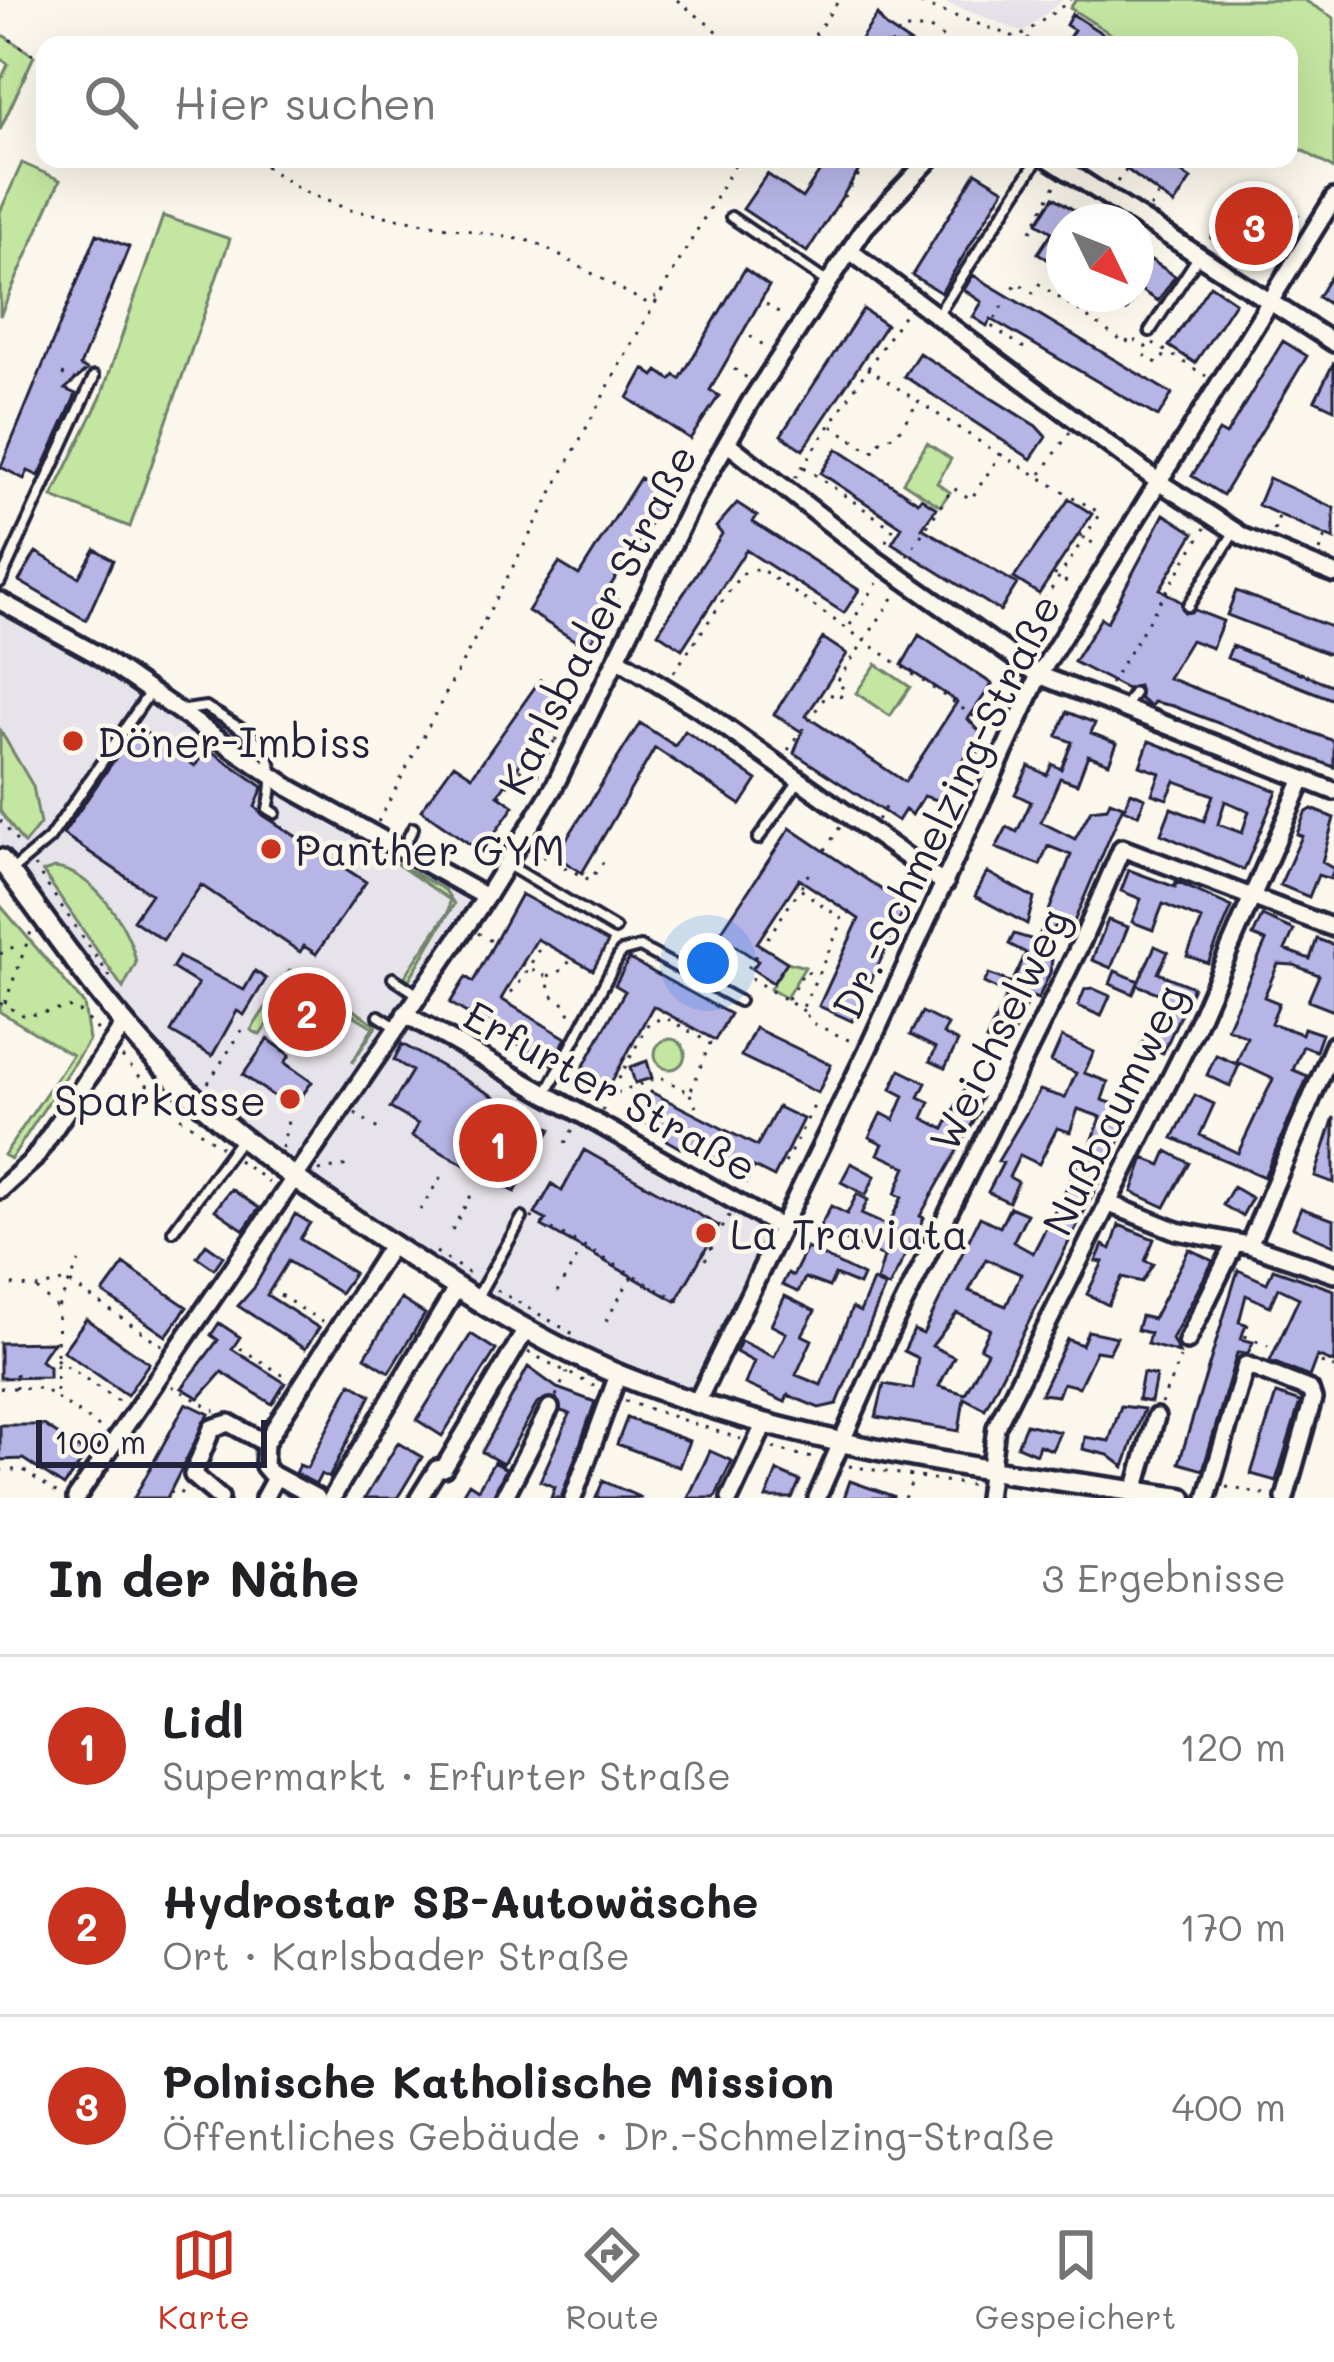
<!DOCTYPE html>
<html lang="de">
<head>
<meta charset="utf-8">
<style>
  :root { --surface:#fff; --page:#f6f6f6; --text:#202124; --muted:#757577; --line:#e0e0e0; --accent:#c8321e }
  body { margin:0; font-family:Mali,sans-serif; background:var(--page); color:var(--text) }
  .compass { position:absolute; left:1046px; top:204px; width:108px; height:108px; border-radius:50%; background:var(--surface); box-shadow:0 12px 48px #0002; rotate:133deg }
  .scale { position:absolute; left:36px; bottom:30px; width:231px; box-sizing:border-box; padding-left:12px; border:6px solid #22223b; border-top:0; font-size:33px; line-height:42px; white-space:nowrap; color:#22223b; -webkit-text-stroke:9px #fbf7ec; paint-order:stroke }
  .you { position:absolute; left:708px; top:963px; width:42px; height:42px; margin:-30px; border:9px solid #fff; border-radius:50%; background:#1a73e8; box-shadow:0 0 0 18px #1a73e833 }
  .badge { display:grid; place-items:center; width:78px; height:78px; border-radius:50%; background:var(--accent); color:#fff; font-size:39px; font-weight:700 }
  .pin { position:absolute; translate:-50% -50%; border:6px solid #fff; box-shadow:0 3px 12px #0006 }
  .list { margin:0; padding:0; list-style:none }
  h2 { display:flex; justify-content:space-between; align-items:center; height:156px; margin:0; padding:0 48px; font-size:51px }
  h2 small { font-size:39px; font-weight:400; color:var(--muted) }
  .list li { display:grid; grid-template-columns:78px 1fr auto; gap:36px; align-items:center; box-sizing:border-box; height:180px; padding:0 48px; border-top:3px solid var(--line) }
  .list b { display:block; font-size:45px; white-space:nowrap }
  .list p { margin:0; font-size:39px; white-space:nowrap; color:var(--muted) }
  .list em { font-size:39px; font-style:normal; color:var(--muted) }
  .icon { flex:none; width:66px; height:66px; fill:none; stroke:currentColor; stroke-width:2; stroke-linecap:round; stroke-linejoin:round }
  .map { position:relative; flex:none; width:1334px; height:1498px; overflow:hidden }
  .search { position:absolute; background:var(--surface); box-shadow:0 12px 48px #0002; left:36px; right:36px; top:36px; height:132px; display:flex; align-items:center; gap:30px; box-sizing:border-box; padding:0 42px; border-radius:24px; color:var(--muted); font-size:45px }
  .sheet { height:696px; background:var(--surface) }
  nav { display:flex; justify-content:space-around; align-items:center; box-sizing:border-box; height:168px; border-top:3px solid var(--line); background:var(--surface); font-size:33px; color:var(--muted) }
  nav a { display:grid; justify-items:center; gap:6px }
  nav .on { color:var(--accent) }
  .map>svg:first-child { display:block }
</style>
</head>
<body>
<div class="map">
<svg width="1334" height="1498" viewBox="0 0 1334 1498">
  <rect width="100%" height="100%" fill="#fbf7ec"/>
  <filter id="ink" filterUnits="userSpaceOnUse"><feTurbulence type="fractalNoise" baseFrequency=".00833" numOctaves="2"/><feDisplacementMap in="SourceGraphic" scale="24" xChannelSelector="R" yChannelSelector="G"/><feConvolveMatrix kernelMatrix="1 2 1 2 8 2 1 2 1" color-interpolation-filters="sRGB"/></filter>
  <g filter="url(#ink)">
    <path fill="#e7e3ea" d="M939 0H1063L1023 32Z
      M0 601 290 788 486 897 405 1014 782 1228 696 1404 457 1287 174 1078 0 859Z"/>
    <path fill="#c3e6a0" stroke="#72846e" stroke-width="3" d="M1076 0H1304L1334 18V169L1289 142V45H1128L1070 8Z
      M0 33 34 56 0 130V82L8 64 0 58Z
      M22 163 60 180 0 316V212Z
      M163 216 230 239 130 527 52 497 101 397Z
      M927 443 951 459 937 483 950 492 940 506 903 482Z
      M876 664 910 687 890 716 856 693Z
      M0 730 33 786 40 824 24 844 0 811Z
      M394 862 445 890 454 904 408 981 405 976 448 912 450 900Z
      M54 868C92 870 131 928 136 963L123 988 43 872Z
      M0 905 84 1004 89 1040 11 1159 4 1155 72 1055 0 1012Z
      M787 962 805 967 786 998 770 989Z
      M290 970 377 1025 352 1063 373 1027 297 981 260 1035 251 1030Z
      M655 1054a15 15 0 1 1 30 0a15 15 0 1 1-30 0Z"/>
    <path fill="#b7b5e6" stroke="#22223b" stroke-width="3" fill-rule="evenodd" d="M1072 14 1120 45H1064L1074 30 1066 25Z
      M877 15 886 27 913 45H857Z
      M828 159 863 164 807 252 743 209 767 174 802 198Z
      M1113 159H1161L1191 179 1174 205Z
      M976 172 1004 189 941 293 912 275Z
      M1258 190 1298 215 1275 251 1263 243 1251 263 1211 238 1232 204 1244 211Z
      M1054 197 1092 222H1064V257L1058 266 1038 253 1052 232 1037 223Z
      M97 234 129 247 80 366 87 370 65 389 76 394 62 426 39 476 28 471 24 479 1 467Z
      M1136 250 1175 276 1158 301 1136 287Z
      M745 269 769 286 710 390 719 396 690 439 628 398 644 369 654 376 658 371 671 380 675 375 680 379Z
      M1334 271V307L1318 297Z
      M973 275 1172 394 1158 417 991 319 987 326 973 317 982 302 964 290Z
      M1210 285 1235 302 1195 363 1169 346Z
      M1101 294H1138L1126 311Z
      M863 309 886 325 803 450 781 435Z
      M1283 341 1307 356 1223 495 1192 476 1219 431 1226 435Z
      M919 353 1036 426 1046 437 1031 459 904 376Z
      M1334 362V409L1315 400Z
      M837 449 918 502 921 498 936 508 922 528 1017 584 1000 611 892 543 902 527 821 473Z
      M640 478 668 495 606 593 617 600 587 648 528 611 559 563 579 575Z
      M1269 478 1334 508V539L1258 505Z
      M1069 499 1092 514 1039 594 1014 578Z
      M737 503 757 516 753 522 859 590 844 613 746 550 682 649 658 633 722 534 716 527Z
      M1164 514 1194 533 1160 589 1181 602 1185 613 1195 610 1223 621 1212 648 1191 640 1168 678 1334 741V767L1173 706 1154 702 1151 706 1140 699 1138 686 1127 689 1074 662 1101 618 1107 622Z
      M95 549 113 560 86 620 19 581 36 552 79 577Z
      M1236 591 1334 628V656L1227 615Z
      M919 635 992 684 968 719 981 733 937 800 924 796 912 815 905 810 898 821 794 753 802 732 774 714 823 638 847 654 806 716 905 782 957 702 902 665Z
      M1232 646 1334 686V700L1227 658Z
      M540 680 565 700 498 795 514 806 481 852 421 810 454 764 472 776Z
      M1067 712 1095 723 1091 733 1117 743 1109 763 1088 755 1077 784 1060 778 1041 822 1075 839 1091 810 1107 808 1110 801 1123 806 1073 924 1059 918 1042 955 1052 960 1050 973 1038 999 1030 996 1006 1049 986 1040 1007 994 984 983 989 974 1012 983 1026 953 1009 944 1014 934 1037 941 1071 855 1048 846 1040 865 996 848 1007 827 1017 832 1031 802 1015 794 1029 766 1047 775 1052 764 1061 769 1072 742 1057 736Z
      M640 723 675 746 685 731 757 780 741 805 655 748 582 873 556 856Z
      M137 727 195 766 207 748 263 787 255 807 263 815 366 882 316 954 304 946 300 952 201 885 163 940 133 920 151 894 63 834Z
      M1149 741 1277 791 1244 870 1161 834 1171 808 1204 821 1213 795 1175 781 1167 799 1152 794 1160 773 1140 766ZM1225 801 1249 811 1242 833 1218 824Z
      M1131 792 1145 798 1138 815 1124 809Z
      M1312 809 1334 818 1322 862 1334 869 1330 879 1318 875 1309 897 1280 885 1302 836 1297 834 1305 813Z
      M790 828 906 906 852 1021 819 1006 859 919 799 879 757 943 787 962 773 983 752 969 758 961 719 935Z
      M1129 870 1175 887 1176 882 1232 907 1208 963 1187 956 1202 920 1163 904 1153 930 1132 922 1141 899 1121 891Z
      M987 872 1034 898 1027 924 975 896Z
      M521 894 608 942 593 970 537 939 501 999 566 1038 552 1064 450 1003 466 977 473 982Z
      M1262 916 1294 930 1285 950 1310 959 1317 939 1334 945V1011L1308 1001 1319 975 1294 965 1278 964 1264 997 1279 1003 1271 1023 1302 1034 1304 1028 1322 1034 1316 1051 1303 1046 1293 1070 1308 1076 1264 1177 1173 1138 1195 1095 1214 1104 1200 1135 1238 1153 1273 1079 1237 1062 1247 1037 1227 1028 1266 941 1253 936Z
      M1108 920 1128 927 1111 968 1092 960Z
      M1155 946 1168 952 1158 973 1193 987 1163 1053 1141 1046 1159 1009 1161 994 1137 985Z
      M179 957 244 990 255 971 266 979 244 1015 237 1011 212 1056 171 1032 198 984 172 968Z
      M629 959 730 1014 715 1040 653 1006 604 1096 576 1080 625 991 615 985Z
      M1115 971 1139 981 1133 994 1110 984Z
      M1092 988 1110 996 1101 1016 1078 1006 1085 989Z
      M290 991 334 1021 325 1033 282 1003Z
      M922 1012 948 1025 943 1034 958 1042 945 1068 930 1061 936 1048 910 1035Z
      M755 1028 831 1065 818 1093 741 1056Z
      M1062 1037 1094 1052 1084 1073 1108 1082 1102 1100 1127 1108 1122 1121 1128 1124 1118 1144 985 1409 964 1398 959 1431 876 1417 884 1384 913 1389 918 1358 904 1351 914 1330 923 1334 980 1217 1000 1227 1010 1207 1027 1214 1013 1242 1033 1253 1079 1164 1083 1166 1101 1117 1078 1109 1070 1132 1057 1128 1039 1164 1020 1155 1009 1177 1018 1182 1009 1202 988 1192 1003 1163 998 1161 1040 1090 1065 1098 1076 1073 1051 1062ZM986 1259 1021 1274 1006 1306 969 1291ZM957 1313 990 1329 980 1348 987 1352 965 1394 939 1386 954 1357 932 1346Z
      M268 1039 290 1055 285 1063 312 1082 292 1109 243 1075Z
      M402 1044 551 1129 515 1192 412 1136 418 1124 390 1108 412 1071 394 1060Z
      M1216 1055 1239 1065 1230 1086 1207 1075Z
      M647 1061 652 1078 635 1083 630 1067Z
      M900 1070 926 1083 919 1097 930 1102 923 1118 944 1129 965 1088 982 1097 975 1110 979 1112 920 1216 924 1218 889 1287 877 1281 884 1257 819 1228 831 1206 847 1214 857 1194 868 1200 861 1214 888 1226 902 1197 895 1194 906 1167 878 1154 883 1144 869 1137 881 1113 894 1120 904 1096 891 1089Z
      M651 1092 757 1146 778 1107 803 1119 774 1177 754 1167 746 1182 730 1174 733 1168 683 1142 680 1148 666 1140 669 1135 637 1119Z
      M1334 1117V1183L1315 1176Z
      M584 1150 719 1226 676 1301 542 1226 546 1220 535 1214 552 1184 562 1191Z
      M1167 1151 1189 1163 1165 1207 1132 1192 1144 1158 1161 1165Z
      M851 1163 875 1176 866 1195 841 1182Z
      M1233 1187 1252 1198 1242 1216 1223 1205Z
      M231 1189 259 1208 244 1230 215 1210Z
      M1301 1208 1334 1220V1245L1293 1227Z
      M295 1214 310 1223 300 1239 354 1273 340 1293 288 1261 267 1295 319 1328 305 1349 238 1306 254 1288Z
      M1119 1225 1154 1239 1145 1261 1153 1264 1142 1282 1122 1277 1108 1305 1087 1294 1103 1262 1096 1261 1103 1245 1111 1249Z
      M206 1244 223 1256 214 1269 197 1257Z
      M807 1248 863 1276 859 1285 835 1275 829 1287 805 1278 798 1292 782 1285 788 1273 793 1276Z
      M1189 1249 1213 1261 1172 1339 1179 1353 1147 1344 1150 1333 1137 1330 1141 1316 1153 1319Z
      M124 1264 187 1307 166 1336 103 1293Z
      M1273 1269 1334 1290V1363L1317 1356 1309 1377 1270 1361 1299 1298 1278 1288 1270 1306 1246 1295 1239 1322 1246 1324 1241 1339 1253 1342 1248 1353H1237L1203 1470 1179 1463 1238 1270 1267 1283Z
      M873 1281 885 1287 837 1404 819 1408 788 1395 785 1402 745 1384 754 1362 736 1352 741 1341 774 1357 786 1333 771 1325 785 1296 815 1311 802 1335 812 1340 796 1375 821 1385 852 1308 860 1312Z
      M401 1299 425 1314 389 1372 365 1357Z
      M86 1319 149 1363 127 1395 63 1351Z
      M219 1323 240 1337 232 1349 285 1383 272 1404 222 1372 199 1398 182 1388 218 1340 211 1335Z
      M1088 1331 1117 1337 1109 1353 1096 1351 1079 1387 1063 1383 1058 1396 1041 1394 1067 1339 1082 1345Z
      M471 1334 496 1350 442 1436 417 1420Z
      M53 1342 40 1360 49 1367V1377L0 1378V1343Z
      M528 1367 557 1388 595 1402 561 1498H551L555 1487 540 1481 570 1414 561 1411 556 1398 538 1402 503 1464 482 1452Z
      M1143 1373 1156 1376 1151 1402 1138 1400Z
      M351 1383 371 1395 329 1478 321 1474 316 1484 295 1473 299 1465 307 1468Z
      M1276 1394 1300 1402 1276 1481 1251 1474Z
      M186 1403 209 1414 167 1498H134Z
      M1121 1406 1144 1409 1124 1467 1108 1455 1083 1449 1085 1437 1109 1441Z
      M627 1418 689 1441 679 1467 617 1444Z
      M1026 1424 1060 1432 1052 1450 1039 1445 1036 1454 1017 1446Z
      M0 1425H44L87 1454 64 1486 23 1459 0 1460Z
      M398 1443 422 1457 401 1492 397 1498H365Z
      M710 1451 732 1461 727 1471 715 1498H688Z
      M494 1462 506 1469 492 1498H460L469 1483 478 1489Z
      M777 1471 800 1481 792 1498H766Z
      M603 1481 642 1498H596Z
      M850 1481 893 1496V1498H844Z"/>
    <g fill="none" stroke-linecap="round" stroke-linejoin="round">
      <defs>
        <path id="service" d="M731 217 828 283
          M938 314 1038 159
          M1150 331 1198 257
          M0 582 94 377
          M1188 606 1235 531
          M1124 708 1134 693
          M178 711 206 707C255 738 283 746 268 809L275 813
          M758 839 798 782
          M403 848 413 828
          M508 865 615 929
          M11 871 49 839 150 692
          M393 978 417 994
          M379 1016 396 1027
          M546 1094 621 952 640 947 739 1001
          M173 1231 240 1140
          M477 1297 522 1218"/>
        <path id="minor" d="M1049 159 1334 343
          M850 251 1156 480 1244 537 1334 574
          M727 443 875 559 1039 675 1334 791
          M0 601 96 654 290 788 486 897
          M618 659 700 709 945 884
          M405 1014 782 1228
          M0 1190 34 1159 125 1023
          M1107 1203 1177 1231 1249 1245 1334 1274
          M1249 1245 1334 1045
          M1187 1341 1235 1243
          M696 1404 868 1049 1039 675 1334 198
          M1135 1491 1156 1417
          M76 1498 486 897 554 787 695 498 751 401 865 227 930 159
          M220 1498 193 1475 212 1428 229 1423 265 1443
          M264 1498 275 1478
          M317 1498 270 1473 264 1466 265 1443 392 1244
          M332 1498 457 1287
          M419 1498 437 1469 444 1468 527 1328
          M504 1498 550 1408
          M573 1498 618 1375
          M730 1498 764 1425
          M817 1498 890 1331 1081 943 1122 848 1334 928
          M987 1498 996 1427 1194 1031 1303 779
          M1207 1498 1246 1365 1310 1390 1313 1399 1285 1498"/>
        <path id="tertiary" d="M0 859C56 934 109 1014 176 1080 235 1138 302 1184 370 1230 450 1284 533 1340 622 1376 802 1448 992 1471 1182 1498"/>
      </defs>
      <use href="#service" stroke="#22223b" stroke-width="16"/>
      <use href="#minor" stroke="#22223b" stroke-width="24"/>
      <use href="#tertiary" stroke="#22223b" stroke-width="27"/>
      <path stroke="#22223b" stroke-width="3" stroke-dasharray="3 9" stroke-linecap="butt" d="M677 0 735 45
        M909 0 1018 38 1071 0
        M0 33 45 62
        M1027 38 1036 45
        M808 45 839 0
        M891 45 901 29H930L955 45
        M255 159 300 190 350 210 535 242 635 297 645 302 656 297
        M1117 182 1127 169
        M837 207 869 159
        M1150 208 1159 194
        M1031 231 1058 180
        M766 304 785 316
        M750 336 768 348
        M1153 343 1206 376
        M1024 348 991 326 1017 282 1033 293 1039 284 1126 344 1130 337 1146 347 1142 354 1157 363 1162 356 1169 360
        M867 368 1000 455 971 499 953 488 903 562
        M734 369 747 378
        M62 374 77 380
        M832 426 872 452 882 439 896 435 917 404
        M1000 454 1100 513 1017 643
        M804 467 893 529 883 546
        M1041 474 1070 432
        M795 478 906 311
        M1274 531 1279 516
        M1080 535 1099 547
        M1320 551 1326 536
        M626 561 640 570
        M1054 574 1073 586
        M850 625 877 583
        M674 672 741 574 759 568 998 733
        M1110 684 1205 528
        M551 730 558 734 554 743
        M546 732 567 708
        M540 740 519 769 535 780 570 709
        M967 745 986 756
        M788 750 828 693 839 699 845 689 836 683 895 595
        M527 773 540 753 534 749
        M942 782 967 796
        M500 796 512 779 521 785 526 778
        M0 820 22 848
        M877 820 886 806
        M378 822 619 366 738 159
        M825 850 840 827
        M532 851 590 880 607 857
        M34 866 110 977
        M801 887 809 873
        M478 933 496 944
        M0 954 21 943
        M522 964 547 977 550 994 566 1005 572 1020
        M548 976 565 969 571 958
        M501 999C519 991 529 966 539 949L537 939
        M788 999 805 970 814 976
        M0 1003 25 1016 74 1007 100 1032
        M5 1003 32 929
        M804 1011 752 979 749 966 800 889 843 920 803 1007 810 1022 855 1043
        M122 1057 169 1109 221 1147
        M208 1083 246 1024
        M690 1094 696 1107
        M602 1111 649 1022 666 1018 710 1043 690 1093 660 1077 610 1095
        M355 1113 378 1129
        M565 1143 573 1129
        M282 1148 288 1121
        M238 1160 269 1182
        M785 1163 814 1106
        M319 1171 353 1164
        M420 1210 444 1172
        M531 1217 681 1302
        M452 1230 474 1190
        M436 1252 473 1276
        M705 1260 730 1214
        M0 1283 36 1288 67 1281 163 1346
        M37 1289 58 1309 56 1396
        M497 1290 577 1336
        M557 1292 583 1247
        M280 1295 324 1323
        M58 1307 79 1262
        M606 1321 632 1276
        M1248 1324 1245 1336 1268 1346
        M240 1348 289 1379
        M528 1352 594 1386
        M56 1359 123 1404
        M1321 1363 1334 1368
        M16 1373V1388
        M172 1386 215 1411
        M0 1388H42L105 1431
        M556 1396 567 1372
        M625 1401 741 1439
        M1161 1404 1180 1358
        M773 1448 816 1459
        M849 1466 976 1486
        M0 1470H23L63 1497
        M1226 1487 1270 1495
        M170 1492 179 1496 184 1487
        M904 1498 914 1478"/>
      <use href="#service" stroke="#fbf7ec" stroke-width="8"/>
      <use href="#minor" stroke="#fbf7ec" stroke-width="15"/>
      <use href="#tertiary" stroke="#fbf7ec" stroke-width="18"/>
    </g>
  </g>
  <g fill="#c8321e" stroke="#fbf7ec" stroke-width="4.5">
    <circle cx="73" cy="741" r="12"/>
    <circle cx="271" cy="849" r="12"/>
    <circle cx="290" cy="1099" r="12"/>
    <circle cx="706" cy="1233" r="12"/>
  </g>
  <g text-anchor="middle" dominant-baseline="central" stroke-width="9" stroke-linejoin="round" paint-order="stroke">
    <g font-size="42" fill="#22223b" stroke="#fbf7ec">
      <text transform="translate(596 619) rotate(-63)">Karlsbader Straße</text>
      <text transform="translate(945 806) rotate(-64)">Dr.-Schmelzing-Straße</text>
      <text transform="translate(998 1029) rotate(-64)">Weichselweg</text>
      <text transform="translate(611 1090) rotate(29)">Erfurter Straße</text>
      <text transform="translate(1113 1109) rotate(-64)">Nußbaumweg</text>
    </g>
    <g font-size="42" fill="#22223b" stroke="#fbf7ec" text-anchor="start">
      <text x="97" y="741">Döner-Imbiss</text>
      <text x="295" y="849">Panther GYM</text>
      <text x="266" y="1099" text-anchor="end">Sparkasse</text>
      <text x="730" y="1233">La Traviata</text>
    </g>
  </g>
</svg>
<svg class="compass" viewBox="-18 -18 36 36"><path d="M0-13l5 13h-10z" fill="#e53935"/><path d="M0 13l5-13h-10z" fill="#757577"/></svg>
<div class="scale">100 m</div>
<div class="you"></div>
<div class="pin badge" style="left:498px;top:1143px">1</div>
<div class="pin badge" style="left:307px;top:1012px">2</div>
<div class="pin badge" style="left:1254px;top:226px">3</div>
<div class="search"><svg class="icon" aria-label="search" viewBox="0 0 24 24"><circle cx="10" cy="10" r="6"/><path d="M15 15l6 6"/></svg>Hier suchen</div>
</div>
<section class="sheet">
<h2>In der Nähe<small>3 Ergebnisse</small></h2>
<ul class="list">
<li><span class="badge">1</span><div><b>Lidl</b><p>Supermarkt · Erfurter Straße</p></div><em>120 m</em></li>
<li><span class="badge">2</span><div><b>Hydrostar SB-Autowäsche</b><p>Ort · Karlsbader Straße</p></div><em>170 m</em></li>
<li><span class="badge">3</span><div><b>Polnische Katholische Mission</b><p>Öffentliches Gebäude · Dr.-Schmelzing-Straße</p></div><em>400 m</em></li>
</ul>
</section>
<nav>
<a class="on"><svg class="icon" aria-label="map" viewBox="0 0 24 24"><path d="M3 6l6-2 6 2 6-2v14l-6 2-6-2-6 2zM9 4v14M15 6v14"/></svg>Karte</a>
<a><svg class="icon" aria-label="directions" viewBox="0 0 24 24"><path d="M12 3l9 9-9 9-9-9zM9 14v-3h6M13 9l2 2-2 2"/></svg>Route</a>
<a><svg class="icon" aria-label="saved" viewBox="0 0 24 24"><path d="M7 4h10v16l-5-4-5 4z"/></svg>Gespeichert</a>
</nav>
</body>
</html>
